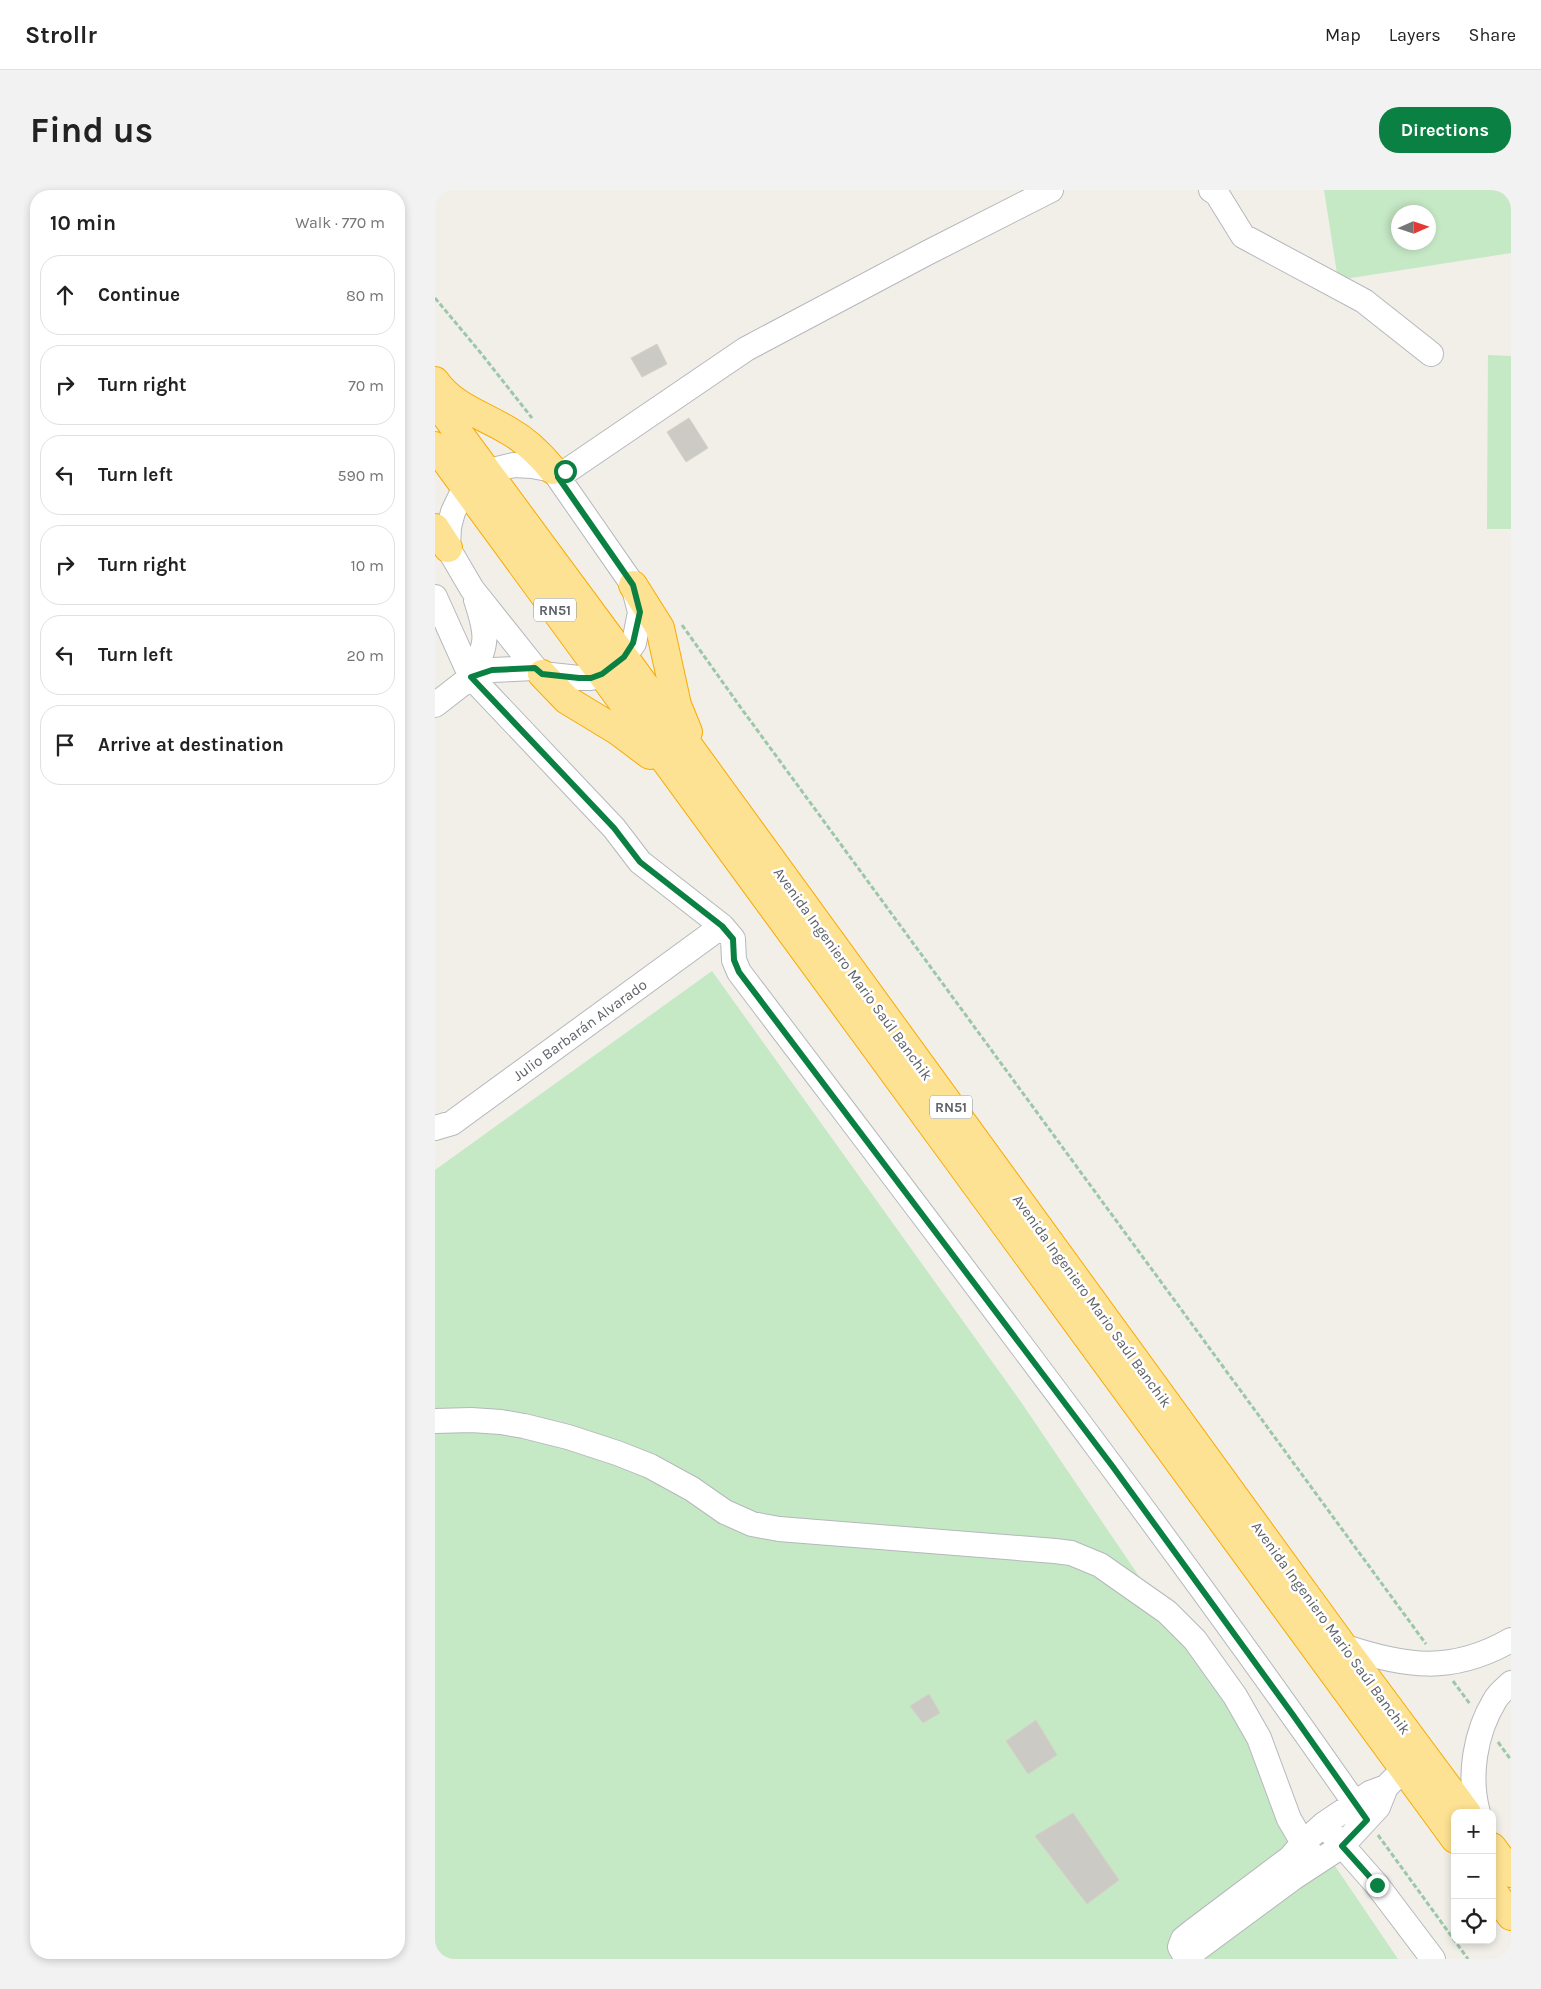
<!DOCTYPE html>
<html lang="en">
<head>
<meta charset="utf-8">
<style>
  :root { --surface:#fff; --page:#f2f2f2; --text:#222; --muted:#767676; --line:#e0e0e0; --accent:#0b8043 }
  body { margin:0; font-family:Karla,sans-serif; background:var(--page); color:var(--text) }
  .controls { position:absolute; right:15px; bottom:15px; display:grid; overflow:hidden; border-radius:10px; box-shadow:0 2px 8px #0003 }
  .controls button { width:45px; height:45px; display:grid; place-items:center; padding:0; border:0; border-bottom:1px solid var(--line); background:var(--surface); color:var(--text); font:25px sans-serif }
  .compass { position:absolute; left:956px; top:15px; width:45px; height:45px; border-radius:50%; background:var(--surface); box-shadow:0 2px 8px #0003; rotate:87deg }
  .stop { position:absolute; width:15px; height:15px; margin:-11px; border:4px solid #0b8043; border-radius:50%; background:#fff }
  .stop.end { background:#0b8043; border-color:#fff; box-shadow:0 1px 5px #0008 }
  .list { margin:0; padding:0; list-style:none }
  h2 { display:flex; justify-content:space-between; align-items:center; height:65px; margin:0; padding:0 20px; font-size:21px }
  h2 small { font-size:16px; font-weight:400; color:var(--muted) }
  .list li { display:grid; grid-template-columns:32px 1fr auto; gap:15px; align-items:center; box-sizing:border-box; height:80px; margin:0 10px 10px; padding:0 10px; border:1px solid var(--line); border-radius:20px }
  .list b { display:block; font-size:19px; white-space:nowrap }
  .list em { font-size:16px; font-style:normal; color:var(--muted) }
  .icon { flex:none; width:28px; height:28px; fill:none; stroke:currentColor; stroke-width:2; stroke-linecap:round; stroke-linejoin:round }
  .map { position:relative; flex:none; width:1076px; height:1769px; overflow:hidden; border-radius:20px }
  header { display:flex; align-items:center; gap:30px; box-sizing:border-box; height:70px; padding:0 25px; background:var(--surface); border-bottom:1px solid var(--line) }
  header strong { font-size:24px }
  nav { display:flex; gap:28px; margin-inline-start:auto; font-size:18px }
  .intro { display:flex; align-items:center; justify-content:space-between; box-sizing:border-box; height:120px; padding:0 30px }
  h1 { margin:0; font-size:35px }
  .button { padding:12px 22px; border-radius:20px; background:var(--accent); color:#fff; font-size:18px; font-weight:700 }
  main { display:flex; gap:30px; padding:0 30px }
  aside { flex:1; background:var(--surface); border-radius:20px; box-shadow:0 2px 8px #0003 }
  .map>svg:first-child { display:block }
</style>
</head>
<body>
<header>
<strong>Strollr</strong>
<nav><a>Map</a><a>Layers</a><a>Share</a></nav>
</header>
<div class="intro"><h1>Find us</h1><a class="button">Directions</a></div>
<main>
<aside>
<h2>10 min<small>Walk · 770 m</small></h2>
<ul class="list">
<li><svg class="icon" aria-label="ahead" viewBox="0 0 24 24"><path d="M12 20V5M6 11l6-6 6 6"/></svg><div><b>Continue</b></div><em>80 m</em></li>
<li><svg class="icon" aria-label="right" viewBox="0 0 24 24"><path d="M7 20v-9h11M14 6l5 5-5 5"/></svg><div><b>Turn right</b></div><em>70 m</em></li>
<li><svg class="icon" aria-label="left" viewBox="0 0 24 24"><path d="M17 20v-9H6M10 6l-5 5 5 5"/></svg><div><b>Turn left</b></div><em>590 m</em></li>
<li><svg class="icon" aria-label="right" viewBox="0 0 24 24"><path d="M7 20v-9h11M14 6l5 5-5 5"/></svg><div><b>Turn right</b></div><em>10 m</em></li>
<li><svg class="icon" aria-label="left" viewBox="0 0 24 24"><path d="M17 20v-9H6M10 6l-5 5 5 5"/></svg><div><b>Turn left</b></div><em>20 m</em></li>
<li><svg class="icon" aria-label="arrive" viewBox="0 0 24 24"><path d="M6 21V4h12l-3 4 3 4H6"/></svg><div><b>Arrive at destination</b></div></li>
</ul>
</aside>
<div class="map">
<svg width="1076" height="1769" viewBox="0 0 1076 1769">
  <rect width="100%" height="100%" fill="#f1efe8"/>
  <path fill="#c5e8c5" fill-rule="evenodd" d="M889 0H1076V63L903 90ZM964 22H994V52H964Z
    M1053 165 1076 166V339H1052Z
    M277 781 586 1212 963 1769H0V980Z"/>
  <path fill="#cccac5" stroke="#d6d1c6" d="M222 154 232 174 207 187 196 168Z
    M254 228 273 258 251 272 232 242Z
    M494 1504 505 1523 488 1533 475 1516Z
    M601 1530 622 1565 593 1584 571 1551Z
    M638 1623 684 1690 652 1714 600 1646Z"/>
  <g fill="none" stroke-linecap="round" stroke-linejoin="round">
    <defs>
      <path id="minor" d="M776 0 782 4 808 46 929 111 996 164
        M79 275 97 276 118 280 198 395 205 422 199 453 189 467 167 484 156 488H144L107 484 100 478 37 399 13 358 14 337 18 322 30 297 50 282Z
        M123 287 311 159 492 63 616 0
        M0 407 36 487 179 638 205 672 287 736 298 749 299 770 304 782C512 1057 722 1330 919 1612
        M36 487C53 453 53 446 41 410
        M0 515 36 487 57 480 100 478
        M0 938 17 933 287 736
        M0 1231 36 1230 66 1232 89 1236 133 1247 182 1263 215 1276 257 1299 290 1322 317 1334 344 1339 620 1361 636 1363 665 1375 732 1422 760 1450 800 1506 824 1548 854 1629 868 1653 882 1671
        M908 1456C970 1477 1017 1484 1076 1450
        M951 1597 943 1617 907 1656 858 1688 758 1762 753 1764 748 1762 745 1757 748 1749 758 1741 855 1668 868 1653 889 1634 935 1603 951 1597 969 1579
        M1043 1623C1033 1586 1040 1543 1060 1510 1064 1503 1071 1498 1076 1493
        M898 1645 942 1695 998 1769"/>
      <path id="highway" d="M0 191C18 217 48 225 74 241 92 251 105 264 118 280
        M0 211 189 467 908 1456 1032 1623
        M0 256 1020 1649
        M0 338 13 358
        M198 395 225 438 242 515 253 542
        M107 484 132 510 183 541 215 565
        M1057 1657 1076 1683
        M1057 1700 1076 1726"/>
    </defs>
    <use href="#minor" stroke="#b5b8bc" stroke-width="26"/>
    <use href="#highway" stroke="#f9ab00" stroke-width="30"/>
    <path stroke="#9cc7a9" stroke-width="3" stroke-dasharray="5 2.5" stroke-linecap="butt" d="M0 108 45 162 97 228
      M247 435 306 518 991 1454
      M1018 1491 1035 1514
      M1063 1552 1076 1570
      M943 1645 1033 1769"/>
    <use href="#minor" stroke="#fff" stroke-width="24"/>
    <use href="#highway" stroke="#fde293" stroke-width="28"/>
  </g>
  <g fill="none" stroke-linecap="round" stroke-linejoin="round">
    <path stroke="#0b8043" stroke-width="6" d="M130 281 123 287 198 395 205 422 198 453 189 467 167 484 156 488H144L107 484 100 478 57 480 36 487 179 638 205 672 287 736 298 749 299 770 304 782 678 1277 858 1525 932 1630 907 1656 942 1695"/>
  </g>
  <g text-anchor="middle" dominant-baseline="central" stroke-width="5" stroke-linejoin="round" paint-order="stroke">
    <g fill="#fff" stroke="#8f9295" stroke-width="1">
      <rect x="99" y="408.5" width="42" height="23" rx="4"/>
      <rect x="495" y="905.5" width="42" height="23" rx="4"/>
    </g>
    <g font-size="14" font-weight="bold" fill="#5f6368">
      <text x="120" y="420">RN51</text>
      <text x="516" y="917">RN51</text>
    </g>
    <g font-size="15" fill="#5f6368" stroke="#fff">
      <text transform="translate(418 784) rotate(54)">Avenida Ingeniero Mario Saúl Banchik</text>
      <text transform="translate(145 840) rotate(-36)">Julio Barbarán Alvarado</text>
      <text transform="translate(657 1111) rotate(54)">Avenida Ingeniero Mario Saúl Banchik</text>
      <text transform="translate(896 1438) rotate(54)">Avenida Ingeniero Mario Saúl Banchik</text>
    </g>
  </g>
</svg>
<div class="controls">
<button>+</button>
<button>−</button>
<button><svg class="icon" aria-label="locate" viewBox="0 0 24 24"><circle cx="12" cy="12" r="6"/><path d="M12 2v4M12 18v4M2 12h4M18 12h4"/></svg></button>
</div>
<svg class="compass" viewBox="-18 -18 36 36"><path d="M0-13l5 13h-10z" fill="#e53935"/><path d="M0 13l5-13h-10z" fill="#767676"/></svg>
<div class="stop" style="left:130px;top:281px"></div>
<div class="stop end" style="left:942px;top:1695px"></div>
</div>
</main>
</body>
</html>
